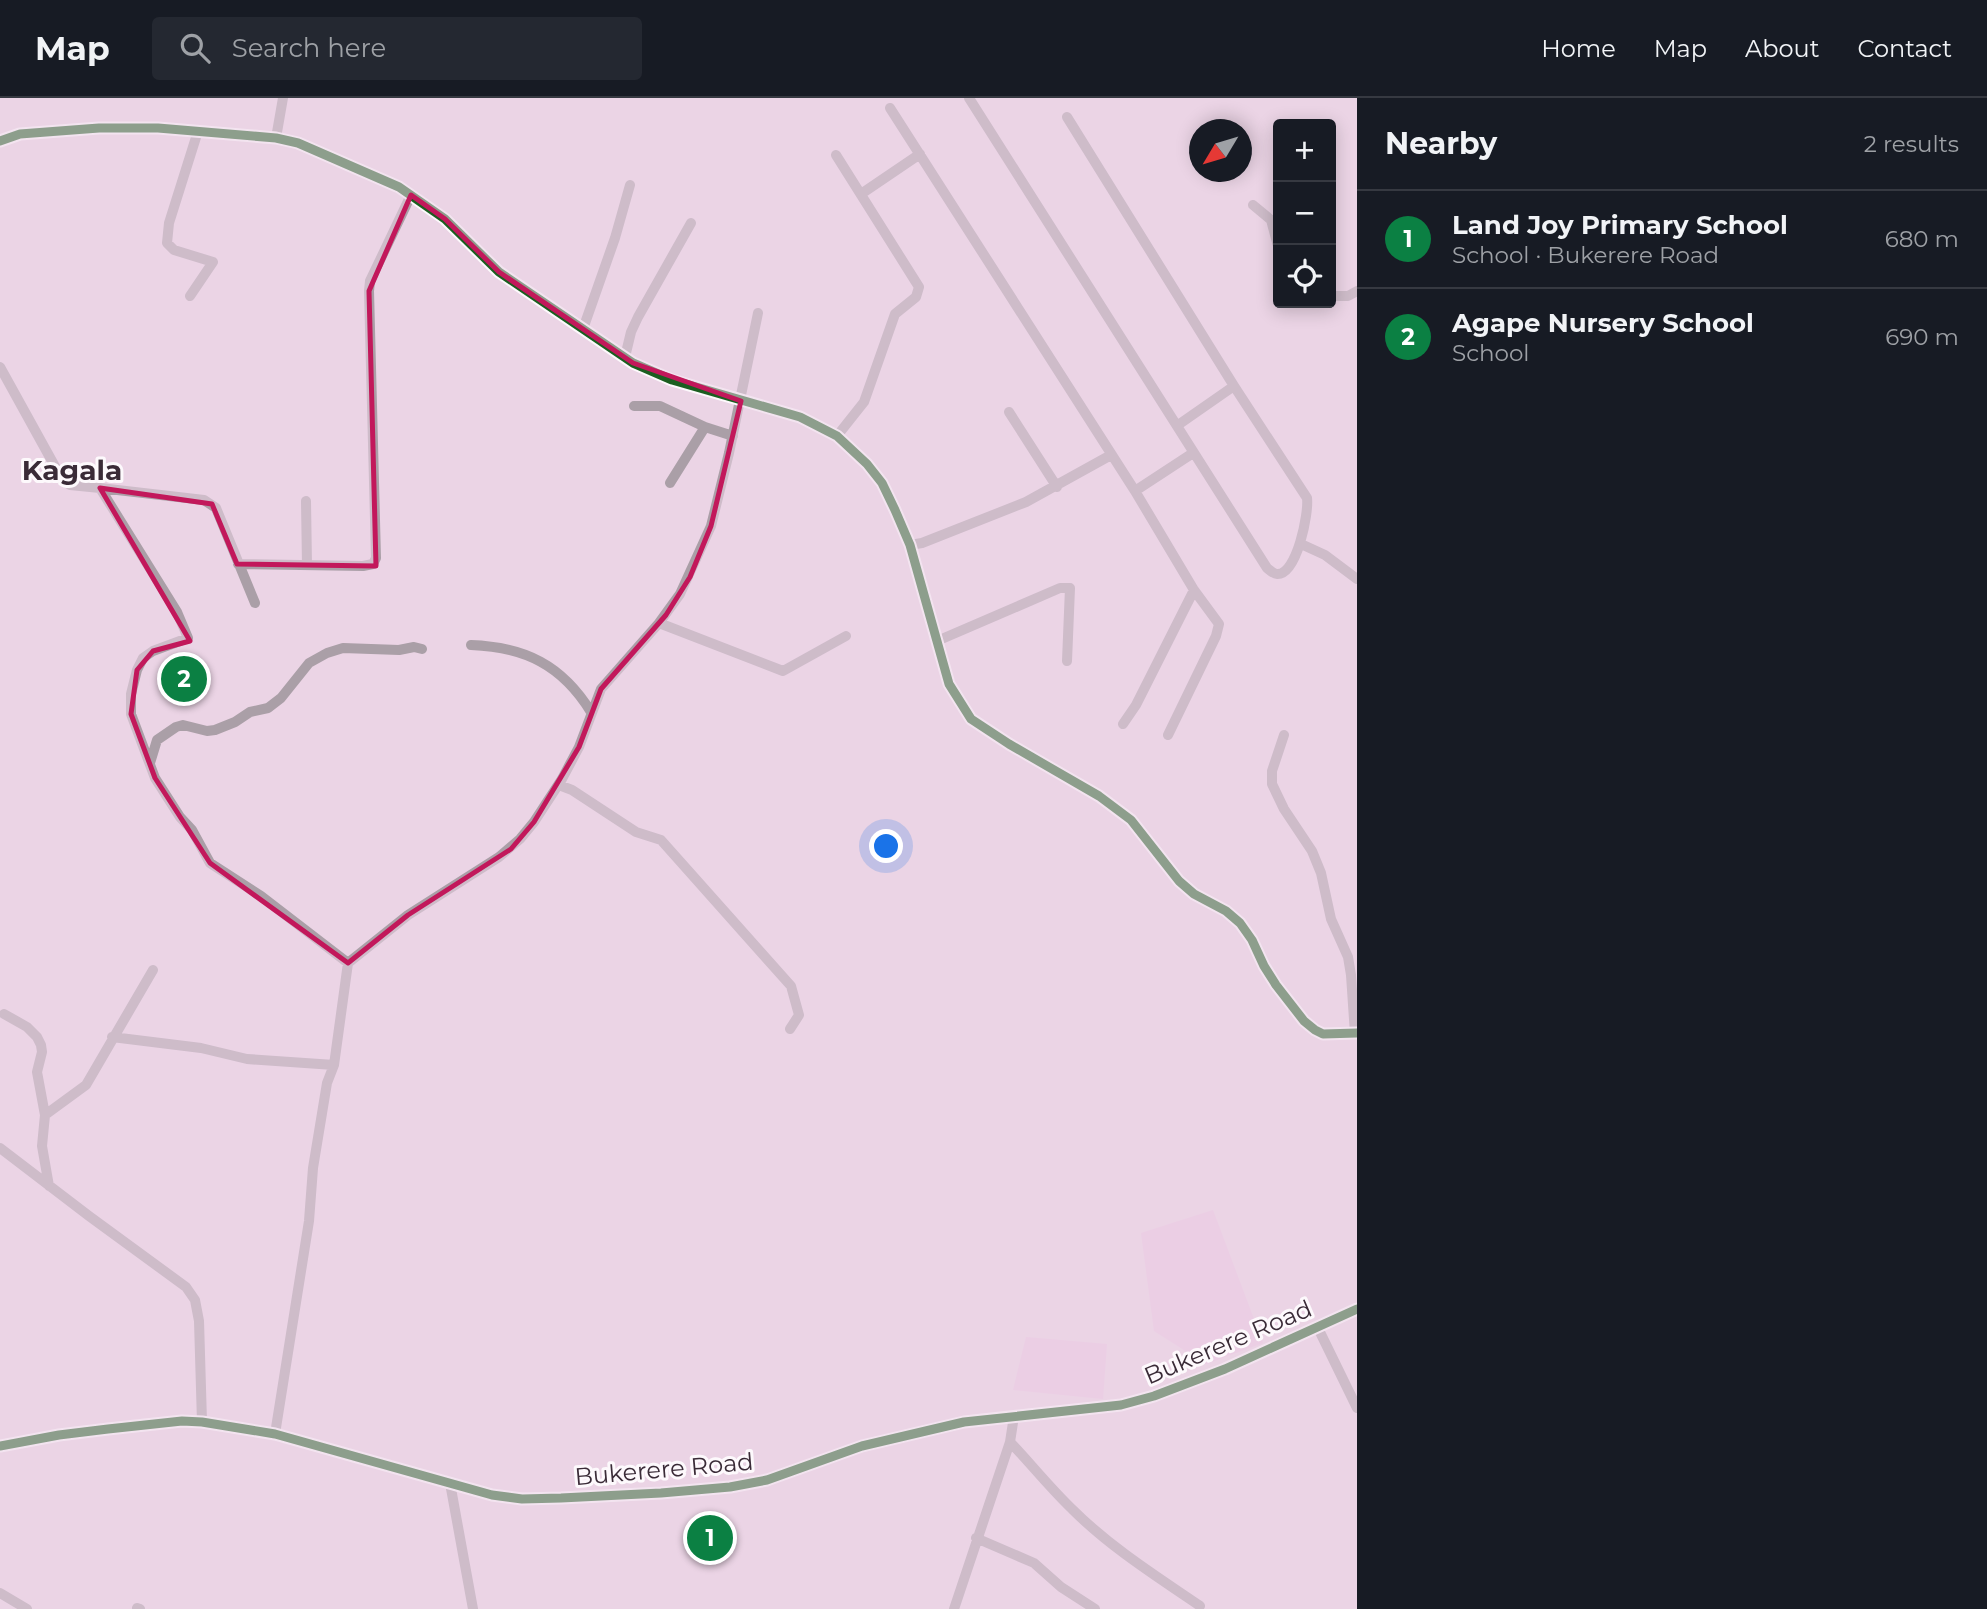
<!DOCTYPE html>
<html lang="en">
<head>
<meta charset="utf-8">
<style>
  :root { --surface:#171b24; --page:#242831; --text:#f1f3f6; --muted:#9ea1a6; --line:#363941; --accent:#0b8043 }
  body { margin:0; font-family:Montserrat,sans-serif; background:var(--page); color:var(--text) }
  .controls { position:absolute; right:21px; top:21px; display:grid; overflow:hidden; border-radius:7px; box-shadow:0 4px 18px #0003 }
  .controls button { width:63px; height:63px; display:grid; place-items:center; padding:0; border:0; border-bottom:2px solid var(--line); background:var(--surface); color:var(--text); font:35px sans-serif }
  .compass { position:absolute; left:1189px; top:21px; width:63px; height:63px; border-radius:50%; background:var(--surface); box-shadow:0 4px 18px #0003; rotate:232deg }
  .you { position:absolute; left:887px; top:749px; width:24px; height:24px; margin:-18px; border:5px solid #fff; border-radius:50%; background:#1a73e8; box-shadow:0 0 0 10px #1a73e833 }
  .badge { display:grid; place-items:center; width:46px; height:46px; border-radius:50%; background:var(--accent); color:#fff; font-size:23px; font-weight:700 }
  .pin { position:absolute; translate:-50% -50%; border:4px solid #fff; box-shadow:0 2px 7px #0006 }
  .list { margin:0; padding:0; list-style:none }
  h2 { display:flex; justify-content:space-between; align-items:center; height:91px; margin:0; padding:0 28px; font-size:30px }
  h2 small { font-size:23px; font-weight:400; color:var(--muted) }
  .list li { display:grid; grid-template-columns:46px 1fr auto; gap:21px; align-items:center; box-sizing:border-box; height:98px; padding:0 28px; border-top:2px solid var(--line) }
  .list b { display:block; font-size:26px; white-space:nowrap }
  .list p { margin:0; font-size:23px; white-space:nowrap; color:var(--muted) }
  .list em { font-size:23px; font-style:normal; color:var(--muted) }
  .icon { flex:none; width:38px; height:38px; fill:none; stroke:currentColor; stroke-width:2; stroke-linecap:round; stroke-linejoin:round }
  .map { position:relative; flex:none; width:1357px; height:1511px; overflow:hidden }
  header { display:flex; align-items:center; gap:42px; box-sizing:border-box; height:98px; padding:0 35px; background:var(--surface); border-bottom:2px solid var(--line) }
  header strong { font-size:33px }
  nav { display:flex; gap:38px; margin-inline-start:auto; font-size:24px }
  .search { width:490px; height:63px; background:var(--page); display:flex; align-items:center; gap:18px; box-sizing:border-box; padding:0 24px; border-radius:7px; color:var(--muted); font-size:26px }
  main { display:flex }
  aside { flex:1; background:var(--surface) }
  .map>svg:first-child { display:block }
</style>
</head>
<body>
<header>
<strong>Map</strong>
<div class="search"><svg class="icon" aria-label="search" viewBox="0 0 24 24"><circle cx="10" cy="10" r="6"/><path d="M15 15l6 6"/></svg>Search here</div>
<nav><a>Home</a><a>Map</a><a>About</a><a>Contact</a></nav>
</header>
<main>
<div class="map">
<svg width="1357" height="1511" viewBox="0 0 1357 1511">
  <rect width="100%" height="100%" fill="#ebd4e5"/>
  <path fill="#ecc8e3" d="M1213 1112 1263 1245 1206 1266 1154 1233 1141 1135Z
    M1026 1239 1107 1246 1103 1301 1013 1292Z"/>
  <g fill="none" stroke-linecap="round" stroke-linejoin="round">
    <path stroke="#aa9fa7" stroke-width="10" d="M969 0 1267 470C1270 472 1273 476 1277 476 1297 477 1309 415 1307 400L1234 288 1067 19
      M890 10 1135 393 1194 492 1219 526 1216 538 1168 637
      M276 40 283 0
      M0 43 20 36 99 30H158L276 40 298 45 399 89 445 121 499 174 633 265 672 282 800 319 837 338 867 366 882 385 895 412 910 447 949 586 971 621 1009 646 1099 698 1131 722 1179 783 1194 796 1226 813 1240 825 1252 842 1264 868 1276 887 1304 923 1315 932 1323 936 1357 935
      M836 57 919 189 916 199 895 216 864 304 837 338
      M861 96 920 56
      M1253 107 1271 122 1278 148
      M190 198 213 164 174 152 167 145 169 125 198 33
      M1331 198H1348L1357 193
      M583 231 615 140 630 87
      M625 259 631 234 638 219 691 125
      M0 269 63 383 70 387 100 390 177 514 188 540 153 553 143 560 137 572 131 596V616L155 680 180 719 192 732 210 765 261 798 348 865 334 967 327 985 313 1070 309 1123 275 1336
      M634 308H660L705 329
      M1009 314 1057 389
      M1178 327 1234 288
      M670 385 705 329 733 338
      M100 390 204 402 216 410 255 505
      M1135 393 1193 355
      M306 403 307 467
      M1301 446 1325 457 1357 481
      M910 447 922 445 1026 404 1111 357
      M238 466 363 468 373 466 376 460 369 193 370 183 411 97
      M659 525 783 573 846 538
      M937 543 1060 490H1070L1067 563
      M471 547C525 549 562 567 591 614
      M1123 626 1136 607 1194 492
      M1284 637 1272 673V686L1284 711 1312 753 1321 775 1331 821 1348 859 1351 877 1355 936
      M150 665 157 642 176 629 183 627 207 633 215 632 235 624 250 614 268 610 281 600 309 565 327 555 343 550 399 552 414 549 422 551
      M559 687 572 692 636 734 661 742 791 888 799 917 790 931
      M348 865 408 817 499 759 520 741 534 724 562 681 579 649 601 591 659 525 680 496 711 428 729 355 758 215
      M4 916 27 929 37 939 41 947 42 954 37 974 45 1017 42 1048 49 1088
      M112 939 201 950 247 961 334 967
      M45 1017 86 987 153 872
      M0 1050 89 1118 186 1189 195 1202 199 1223 202 1324
      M1317 1228 1357 1310
      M1010 1344C1031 1366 1050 1390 1072 1411 1110 1449 1156 1478 1200 1508
      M0 1348 59 1337 108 1331 182 1323 202 1324 275 1336 492 1397 522 1401 561 1400 661 1395 730 1389 767 1382 862 1348 964 1324 1121 1307 1154 1298 1225 1271 1357 1211
      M450 1385 473 1511
      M976 1440 1034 1465 1061 1489 1095 1511
      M0 1495 27 1511
      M137 1510 140 1511
      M954 1511 1010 1344 1014 1318"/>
    <defs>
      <path id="cycleway" d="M0 43 20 36 99 30H158L276 40 298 45 399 89 445 121 499 174 633 265 672 282 800 319 837 338 867 366 882 385 895 412 910 447 949 586 971 621 1009 646 1099 698 1131 722 1179 783 1194 796 1226 813 1240 825 1252 842 1264 868 1276 887 1304 923 1315 932 1323 936 1357 935
        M0 1348 59 1337 108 1331 182 1323 202 1324 275 1336 492 1397 522 1401 561 1400 661 1395 730 1389 767 1382 862 1348 964 1324 1121 1307 1154 1298 1225 1271 1357 1211"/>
    </defs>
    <use href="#cycleway" stroke="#fdf9fc" stroke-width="13"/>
    <use href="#cycleway" stroke="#1b5e20" stroke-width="9"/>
  </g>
  <path d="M0 0H1357V1511H0ZM411 97 445 121 499 174 633 265 741 303 711 428 690 479 666 517 601 591 579 649 534 724 511 751 408 817 348 865 210 765 155 680 131 616 137 572 153 553 190 543 100 390 212 406 237 466 376 468 369 193Z" fill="#ebd4e5" fill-opacity=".55" fill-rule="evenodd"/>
  <path fill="none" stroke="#c2185b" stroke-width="5" stroke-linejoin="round" d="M411 97 445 121 499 174 633 265 741 303 711 428 690 479 666 517 601 591 579 649 534 724 511 751 408 817 348 865 210 765 155 680 131 616 137 572 153 553 190 543 100 390 212 406 237 466 376 468 369 193Z"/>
  <g text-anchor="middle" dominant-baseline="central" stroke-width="6" stroke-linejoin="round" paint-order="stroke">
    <g font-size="24" fill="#3a2b37" stroke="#fdf9fc">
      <text transform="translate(1228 1244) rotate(-23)">Bukerere Road</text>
      <text transform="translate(664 1371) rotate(-5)">Bukerere Road</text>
    </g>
    <g font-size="28" font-weight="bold" fill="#3a2b37" stroke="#fdf9fc">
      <text x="72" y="372">Kagala</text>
    </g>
  </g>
</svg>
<div class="controls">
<button>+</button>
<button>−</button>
<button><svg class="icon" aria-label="locate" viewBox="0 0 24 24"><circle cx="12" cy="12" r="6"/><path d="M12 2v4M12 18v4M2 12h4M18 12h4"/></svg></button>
</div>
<svg class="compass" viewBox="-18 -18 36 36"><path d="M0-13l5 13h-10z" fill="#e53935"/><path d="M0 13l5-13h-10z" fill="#9ea1a6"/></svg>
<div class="you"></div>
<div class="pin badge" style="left:710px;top:1440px">1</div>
<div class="pin badge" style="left:184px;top:581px">2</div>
</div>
<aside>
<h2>Nearby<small>2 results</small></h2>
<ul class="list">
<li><span class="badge">1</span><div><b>Land Joy Primary School</b><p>School · Bukerere Road</p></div><em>680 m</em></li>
<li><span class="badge">2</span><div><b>Agape Nursery School</b><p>School</p></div><em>690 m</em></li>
</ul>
</aside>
</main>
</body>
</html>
